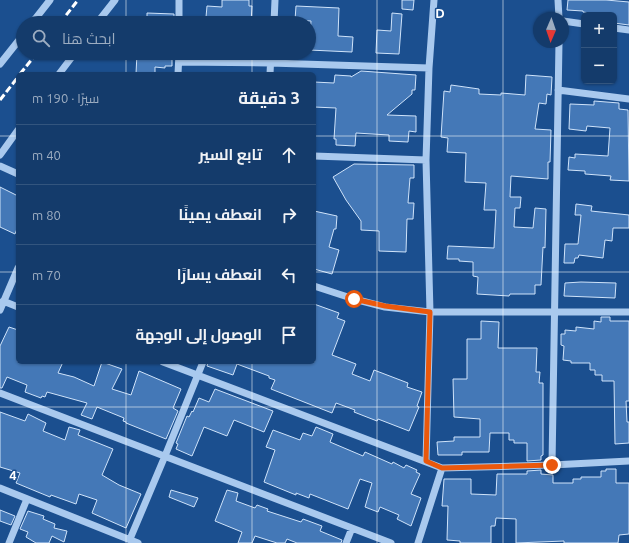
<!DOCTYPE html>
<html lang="ar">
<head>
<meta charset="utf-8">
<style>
  :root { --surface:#143b6b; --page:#214673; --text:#f1f3f6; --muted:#9dadc1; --line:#33557e }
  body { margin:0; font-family:Ubuntu,Cairo,sans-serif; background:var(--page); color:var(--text); direction:rtl }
  .controls { position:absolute; right:12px; top:12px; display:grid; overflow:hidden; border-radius:6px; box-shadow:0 1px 3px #0004 }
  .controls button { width:36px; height:36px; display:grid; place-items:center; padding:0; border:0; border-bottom:1px solid var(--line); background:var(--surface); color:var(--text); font:20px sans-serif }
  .compass { position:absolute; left:533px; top:12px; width:36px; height:36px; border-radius:50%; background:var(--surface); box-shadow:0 1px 3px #0004; rotate:182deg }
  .stop { position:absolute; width:12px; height:12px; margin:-9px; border:3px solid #ea580c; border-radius:50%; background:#fff }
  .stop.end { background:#ea580c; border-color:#fff; box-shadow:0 1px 4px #0008 }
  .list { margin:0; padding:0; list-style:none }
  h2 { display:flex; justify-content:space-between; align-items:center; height:52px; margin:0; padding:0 16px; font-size:17px }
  h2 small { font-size:13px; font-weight:400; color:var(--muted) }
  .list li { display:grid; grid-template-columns:26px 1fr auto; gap:12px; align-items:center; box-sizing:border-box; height:60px; padding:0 16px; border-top:1px solid var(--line) }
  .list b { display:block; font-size:15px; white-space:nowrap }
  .list em { font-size:13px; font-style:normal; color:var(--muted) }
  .icon { flex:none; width:22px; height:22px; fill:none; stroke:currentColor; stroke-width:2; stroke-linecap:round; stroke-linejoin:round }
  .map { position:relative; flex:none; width:629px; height:543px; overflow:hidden; direction:ltr }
  .search { position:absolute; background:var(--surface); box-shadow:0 1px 3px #0004; left:16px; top:16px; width:300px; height:44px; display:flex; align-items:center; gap:10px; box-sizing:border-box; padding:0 14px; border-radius:22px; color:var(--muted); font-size:15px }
  .panel { position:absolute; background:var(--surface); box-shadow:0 1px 3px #0004; left:16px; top:72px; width:300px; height:292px; border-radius:6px; direction:rtl }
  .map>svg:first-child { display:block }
</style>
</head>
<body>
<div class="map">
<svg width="629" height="543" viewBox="0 0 629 543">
  <rect width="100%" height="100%" fill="#1b4f8f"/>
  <path fill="#4478b7" stroke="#cfe3fa" d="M222 0H249V6H252L251 23H216V20L206 17 207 6 222 7Z
    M402 0H414L413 10 402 9Z
    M568 0H606L629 2V25L614 23V15L596 14 583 12V11L567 10Z
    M296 6 339 8 338 36 353 37 352 52 309 50 311 21 295 20Z
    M147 13 174 14V23H147Z
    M392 13 402 14 399 54 376 53 377 30 391 31Z
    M137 53 172 54V66H165V68L155 67V74H136Z
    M361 71 416 75 415 90H412V94L387 115 416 116V132L409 131 408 142 389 141V135L356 133 355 146 336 145V139H334L336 108 314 107V82L334 83 335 75 351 76V77Z
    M526 75 552 77 551 95 547 94 546 104 539 103 535 129 551 130 550 162H548V179L511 176 510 197H521L520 208H515L514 227 533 228 535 208 546 209 545 248 543 247 541 285H535V294H510L509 296 477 294 478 277 473 276V262L459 261V259H447L448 246 494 248 496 210H484L486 183 465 182 466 153 447 152 448 138 441 137 444 91 450 92 451 85 479 89V94L501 95V93L525 95Z
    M594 101 619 103V109L628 110 629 181 610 180 611 176 585 174V171L568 170 569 157 575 158V154L608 156 610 128 587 126 586 131 569 129 570 104 594 105Z
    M354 164 414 165V178H410L408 203H414L413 219H407L406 252 379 251V231L361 230V221L346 200 333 177Z
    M0 187 18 196V226L15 234 0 227Z
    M576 204 592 206 591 211 629 215V228H613L612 241 605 240 603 258 579 255 578 258H575L574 263H564L565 244H578L581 215H575Z
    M314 211 337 216 336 229H334L329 247 339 250 332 274 314 269Z
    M581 282 616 283 615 298 564 296 565 283Z
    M314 304 339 313 337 318 345 321 332 355 356 364 352 374 370 381 374 370 408 383 407 387 422 392 417 406 419 407 409 431 378 419 377 421 354 412 355 410 336 403 332 413 271 389 275 380 269 378V376L237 364 233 375 207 366 208 362H314Z
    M601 317H610V321H629V401H626L627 422H629V443L615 444 614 381H602V375H595V370H590V363H571V361L563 360 564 346 561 345V334H565V330L576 331V327L594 329V321L601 322Z
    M481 321 499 322 498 348H537L536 372H540L539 383H543V455L541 456V460L527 461V443H514V440H509V433H490L489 452H462V455H438L437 442 454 441V437H480V419L454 417 453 379H467V339H481Z
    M9 327 18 330V362H63L58 373 74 377 94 386 102 362 122 369 112 389 131 395 139 371 181 389 173 408 178 411 166 439 126 423V422L123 421 124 418 97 407 92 419 81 415 87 403 47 392 45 397 42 396 41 398 25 392 27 385 7 377 2 388H0V346Z
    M215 389 273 411 264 432 234 420 227 436 204 427 192 456 176 449 178 444 176 443 187 416 189 417 192 411 193 412 199 398 209 402Z
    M0 412 25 421 28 414 46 423 43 431 65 440 69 427 80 430 78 435 113 449 102 475 119 485 141 494 126 528 92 513 97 500 79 494 76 504 51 495 50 497 16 483 20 473 0 467Z
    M316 427 333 434 330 442 363 456 365 452 392 464 393 462 404 468 406 465 417 470 416 472 420 474 411 494 421 498 411 526 397 519 399 515 380 507 378 512 365 507 372 483 360 479 348 509 310 494 309 498 296 493V495L264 482 275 450 266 447 273 430 300 440 303 433 312 436Z
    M606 469H616V483H629V534L619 535 618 543H564V541L516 543V519L496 518 495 526H491V543H460V541L447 540 448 506H442L444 479H471V494L496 495 497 474H527V471L541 470V474L553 475V483H573V479H581V477H601V471H606Z
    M171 490 198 498 194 507 169 497Z
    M227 490 238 493 236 501 255 508 257 505 268 509 267 511 301 522 303 519 322 526 320 531 342 540 341 543H297L287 539 285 543H277L255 536 252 543H238L242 532 215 521Z
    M0 510 15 516 11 525 0 521Z
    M28 511 44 516 43 519 55 524 54 528 67 531 64 542 52 536 49 543H36L26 537 28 532 20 529Z"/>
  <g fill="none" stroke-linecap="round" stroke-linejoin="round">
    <path stroke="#a9c9ee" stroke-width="7" d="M179 0V23
      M558 0 559 18
      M563 21 584 24
      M32 23 50 0
      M97 23 115 0
      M274 23 275 0
      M614 28 629 30
      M179 62 270 63 429 68
      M0 64 23 35
      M59 74 75 53
      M178 74 179 53
      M270 74 271 53
      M558 90 629 99
      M0 155 18 130
      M314 156 426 160
      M0 166 18 174
      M314 286 354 299 385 307 430 312H629
      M3 301 18 307
      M0 310 18 268
      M163 362 442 468 552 465 629 461
      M0 393 391 543
      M426 461 430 312 426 160 429 68 434 0
      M552 465 559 42
      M0 488 138 543
      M130 539 165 456 203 362
      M9 543 27 499
      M346 543 352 528
      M418 543 442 468"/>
    <path stroke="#fff" stroke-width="3" stroke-dasharray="7 3" stroke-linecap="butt" d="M60 23 78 0
      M20 74 37 53
      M0 100 18 77"/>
  </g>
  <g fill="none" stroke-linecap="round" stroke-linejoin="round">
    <path stroke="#ea580c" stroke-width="5" d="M354 299 385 306 430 312 426 461 442 468 552 465"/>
  </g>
  <path fill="none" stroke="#fff" stroke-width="1" stroke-opacity="0.55" d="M126 0V23M252 0V23M377 0V543M503 0V543M126 53V74M252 53V74M0 136H18M314 136H629M0 272H18M314 272H629M126 362V543M252 362V543M0 407H629"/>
  <g font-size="13" text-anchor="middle" font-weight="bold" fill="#fff" stroke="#1b4f8f" stroke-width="3" stroke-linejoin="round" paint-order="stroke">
    <text x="440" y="18">D</text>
    <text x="13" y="480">4</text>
  </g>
</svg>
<div class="controls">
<button>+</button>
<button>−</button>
</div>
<svg class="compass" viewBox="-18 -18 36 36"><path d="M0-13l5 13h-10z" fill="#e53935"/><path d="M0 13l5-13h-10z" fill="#9dadc1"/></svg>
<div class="stop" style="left:354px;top:299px"></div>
<div class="stop end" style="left:552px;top:465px"></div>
<div class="search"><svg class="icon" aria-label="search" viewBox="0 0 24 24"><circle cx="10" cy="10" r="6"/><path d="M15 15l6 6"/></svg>ابحث هنا</div>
<section class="panel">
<h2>3 دقيقة<small>سيرًا · 190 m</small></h2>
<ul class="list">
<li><svg class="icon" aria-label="ahead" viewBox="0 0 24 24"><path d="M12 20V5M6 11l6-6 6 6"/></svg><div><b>تابع السير</b></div><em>40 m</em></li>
<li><svg class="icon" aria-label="right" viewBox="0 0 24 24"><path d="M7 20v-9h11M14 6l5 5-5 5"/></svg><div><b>انعطف يمينًا</b></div><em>80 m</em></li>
<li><svg class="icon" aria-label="left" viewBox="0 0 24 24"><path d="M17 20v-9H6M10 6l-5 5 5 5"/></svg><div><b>انعطف يسارًا</b></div><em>70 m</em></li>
<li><svg class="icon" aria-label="arrive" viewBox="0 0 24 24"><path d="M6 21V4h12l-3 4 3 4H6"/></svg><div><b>الوصول إلى الوجهة</b></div></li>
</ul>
</section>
</div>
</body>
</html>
